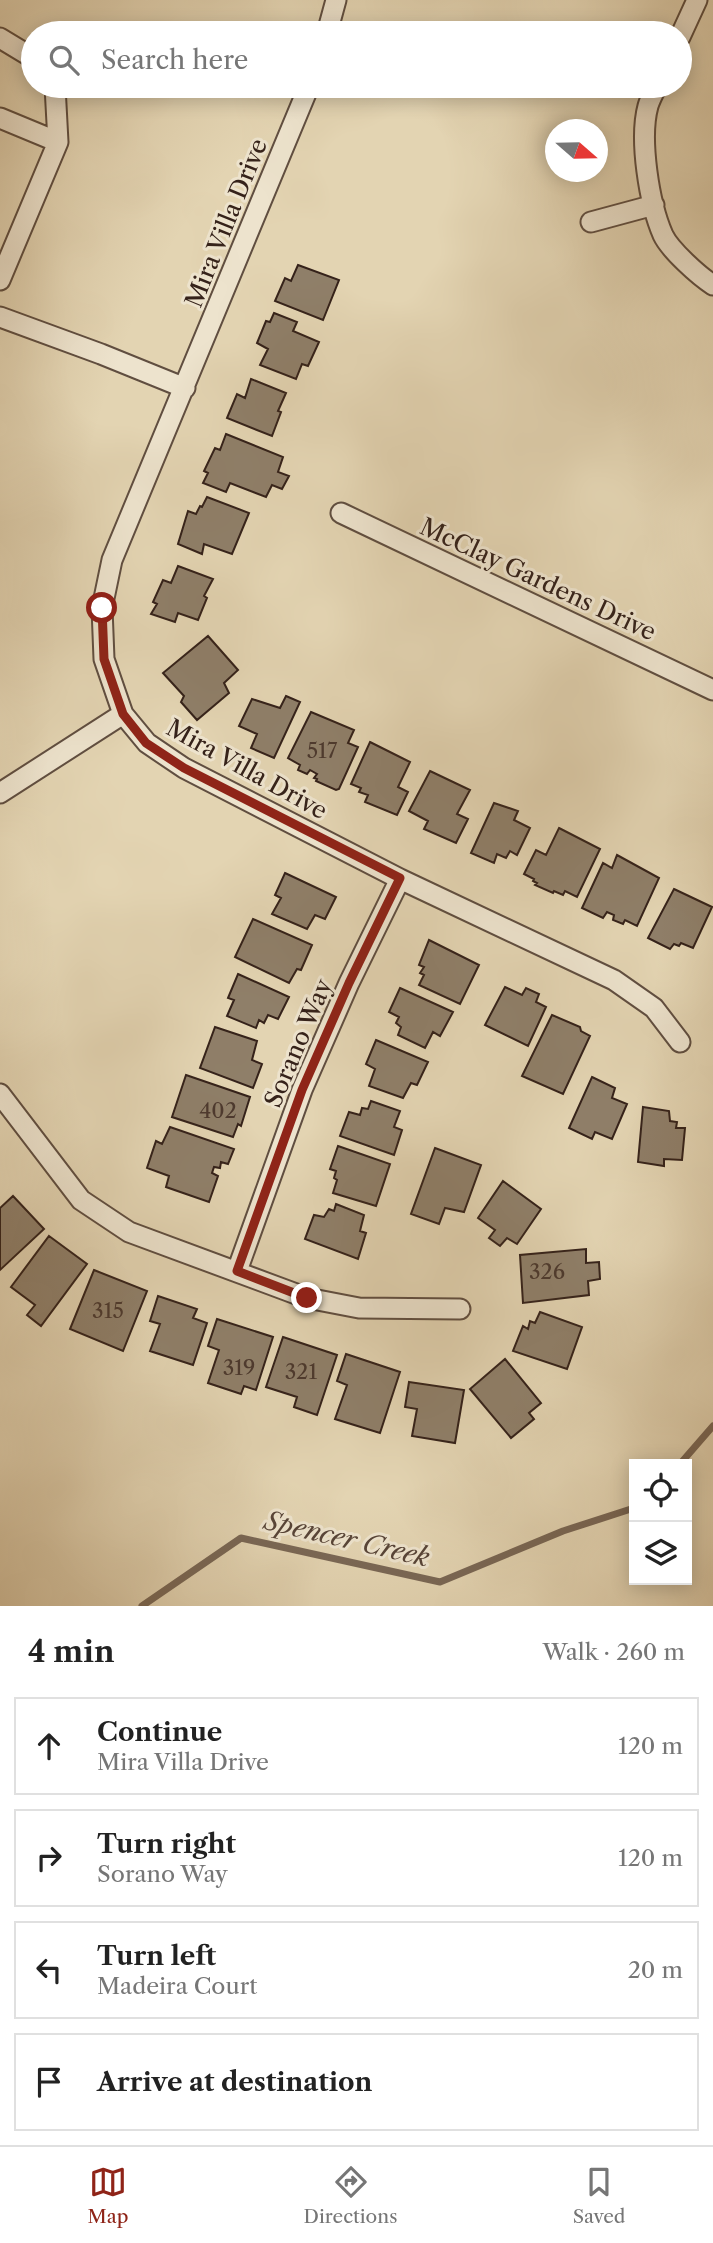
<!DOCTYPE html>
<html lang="en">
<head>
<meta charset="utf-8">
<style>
  :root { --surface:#fff; --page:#f6f6f6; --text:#222; --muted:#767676; --line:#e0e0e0; --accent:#8f2418 }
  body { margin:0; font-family:"Libre Caslon Text",serif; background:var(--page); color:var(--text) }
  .controls { position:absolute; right:21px; bottom:21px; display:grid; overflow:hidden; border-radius:0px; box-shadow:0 4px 18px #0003 }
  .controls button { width:63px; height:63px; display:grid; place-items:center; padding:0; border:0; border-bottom:2px solid var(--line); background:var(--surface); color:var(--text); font:35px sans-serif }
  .compass { position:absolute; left:545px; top:119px; width:63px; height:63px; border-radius:50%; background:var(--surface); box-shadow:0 4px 18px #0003; rotate:110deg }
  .stop { position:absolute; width:21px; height:21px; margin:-16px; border:5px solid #8f2418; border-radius:50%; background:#fff }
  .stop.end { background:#8f2418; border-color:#fff; box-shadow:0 2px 7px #0008 }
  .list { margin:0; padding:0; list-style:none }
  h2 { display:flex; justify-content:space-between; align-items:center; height:91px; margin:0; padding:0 28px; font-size:30px }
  h2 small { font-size:23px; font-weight:400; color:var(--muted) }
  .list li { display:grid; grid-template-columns:46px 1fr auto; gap:21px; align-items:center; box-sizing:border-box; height:98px; margin:0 14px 14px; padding:0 14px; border:2px solid var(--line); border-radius:0px }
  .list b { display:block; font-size:26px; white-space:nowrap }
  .list p { margin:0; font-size:23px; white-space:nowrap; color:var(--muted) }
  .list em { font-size:23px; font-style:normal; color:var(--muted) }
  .icon { flex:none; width:38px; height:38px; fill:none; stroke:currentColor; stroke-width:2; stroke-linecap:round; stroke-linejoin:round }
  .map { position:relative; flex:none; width:713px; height:1606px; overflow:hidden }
  .search { position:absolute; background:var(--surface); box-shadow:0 4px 18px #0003; left:21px; right:21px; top:21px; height:77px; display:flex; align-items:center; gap:18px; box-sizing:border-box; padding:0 24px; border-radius:38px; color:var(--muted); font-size:26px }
  .sheet { height:539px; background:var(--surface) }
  nav { display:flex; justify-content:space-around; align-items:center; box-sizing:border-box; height:98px; border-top:2px solid var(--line); background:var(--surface); font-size:19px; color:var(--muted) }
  nav a { display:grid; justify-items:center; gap:4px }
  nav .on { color:var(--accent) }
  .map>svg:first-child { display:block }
</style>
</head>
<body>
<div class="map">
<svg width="713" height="1606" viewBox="0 0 713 1606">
  <rect width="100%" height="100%" fill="#e3d4b2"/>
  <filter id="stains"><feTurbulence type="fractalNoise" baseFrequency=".00286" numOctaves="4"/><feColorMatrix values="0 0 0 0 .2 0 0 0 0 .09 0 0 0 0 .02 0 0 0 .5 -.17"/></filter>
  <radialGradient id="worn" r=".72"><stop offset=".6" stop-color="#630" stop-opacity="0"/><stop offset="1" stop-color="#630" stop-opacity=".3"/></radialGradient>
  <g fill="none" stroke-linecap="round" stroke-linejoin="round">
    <path stroke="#7a6856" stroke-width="7" d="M680 1464 713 1426
      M142 1606 241 1538 440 1582 563 1531 634 1508"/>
  </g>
  <path fill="#8f7f69" stroke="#35221a" stroke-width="2" d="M298 265 339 280 323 320 275 301 285 278 291 281Z
    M274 313 297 322 293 331 319 342 308 366 302 364 296 379 260 365 268 349 257 343 266 321 270 322Z
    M251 379 286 393 278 411 281 412 272 436 227 418 237 394 245 398Z
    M226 434 283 457 278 472 289 476 282 489 272 485 266 497 230 483 226 492 203 483 208 473 204 471 215 448 220 450Z
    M207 497 249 513 232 554 204 544 202 554 178 544 188 511 196 514 200 506 202 507Z
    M178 566 213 579 204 596 207 598 198 620 178 613 175 622 151 614 157 604 153 602 163 580 171 583Z
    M208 636 238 670 224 683 229 693 197 720 181 702 184 696 163 673Z
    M286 696 300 702 274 758 251 748 257 734 239 726 252 699 280 708Z
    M311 712 354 730 348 743 358 747 339 789 336 790 316 781 317 779 314 778 317 774 310 770 307 774 298 770 300 765 288 758Z
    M370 742 410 762 398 787 408 792 397 815 365 802 368 795 359 792 361 788 351 784Z
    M430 771 470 790 457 814 468 819 456 843 424 829 428 821 409 811Z
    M494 803 518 811 514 820 530 828 517 855 510 851 506 858 497 854 494 863 471 853Z
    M559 828 600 849 577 897 565 891 563 895 554 891 553 893 535 885 537 883 533 881 534 879 524 874 536 850 546 855Z
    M617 855 659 878 637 926 625 920 623 924 613 920 614 915 607 912 603 918 582 908 603 863 612 868Z
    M285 873 336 897 325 919 315 915 307 929 272 914 281 898 275 895Z
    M674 889 712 907 693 948 681 943 679 946 674 944 670 949 648 938Z
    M253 919 312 945 301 970 297 969 289 983 235 957Z
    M429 940 479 965 460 1004 419 985 424 975 420 973 424 967 419 965Z
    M238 974 289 997 278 1019 268 1015 264 1023 259 1020 256 1028 227 1016 234 1000 228 998Z
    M505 987 522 995 526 988 539 994 536 1002 546 1007 528 1046 485 1025Z
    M400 988 453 1012 440 1036 433 1032 425 1048 398 1035 401 1027 396 1023 399 1017 389 1012Z
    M552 1015 580 1027 581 1031 590 1036 563 1094 522 1076Z
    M215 1027 257 1041 252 1060 262 1064 253 1088 200 1068Z
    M376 1040 428 1062 417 1085 411 1083 403 1098 369 1086 375 1069 366 1064Z
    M186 1075 250 1097 241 1126 238 1124 233 1137 172 1117Z
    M592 1077 615 1088 612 1098 627 1104 612 1139 595 1132 592 1139 569 1128Z
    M371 1101 400 1111 394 1127 402 1130 394 1155 340 1136 349 1112 360 1115 362 1108 368 1109Z
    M643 1107 669 1111 670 1121 677 1122 676 1128H685L682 1160 664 1159V1166L638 1162Z
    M170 1127 234 1149 228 1164 221 1162 220 1168 214 1167 212 1173 218 1176 209 1202 166 1187 169 1176 147 1168 156 1141 162 1144Z
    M338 1146 390 1164 376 1206 333 1193 337 1180 334 1178 336 1171 330 1169Z
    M435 1148 481 1165 464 1212 445 1208 439 1224 411 1214Z
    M503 1181 541 1209 517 1244 507 1238 500 1246 489 1238 495 1230 478 1218Z
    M13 1196 44 1229 0 1270V1208Z
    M336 1204 364 1215 360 1231 366 1233 358 1259 305 1239 314 1215 324 1217 329 1209 334 1211Z
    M49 1236 87 1264 41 1326 27 1315 35 1305 11 1287Z
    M586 1249V1263L599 1262 600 1279 588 1281 589 1295 523 1303 520 1255Z
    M94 1270 147 1291 123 1351 70 1329Z
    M158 1296 197 1309 193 1318 207 1323 193 1365 150 1351 160 1324 150 1321Z
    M540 1312 582 1327 567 1369 513 1351 523 1326 528 1329 530 1321 535 1323Z
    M217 1319 273 1337 256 1390 244 1386 241 1394 208 1383 219 1350 208 1346Z
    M283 1337 337 1355 317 1415 294 1407 297 1397 266 1387Z
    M346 1354 400 1372 380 1433 335 1419 347 1385 337 1381Z
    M505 1359 541 1403 529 1413 534 1419 511 1438 470 1389Z
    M409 1382 464 1390 455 1443 412 1436 417 1409 405 1407Z"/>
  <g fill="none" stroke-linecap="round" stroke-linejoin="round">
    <defs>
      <path id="minor" d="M327 33 336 0
        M680 37 697 0
        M0 38 33 58
        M309 86 112 560 102 608 104 659 123 714 147 743 184 768 400 879 614 980 654 1008 680 1042
        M657 86C654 92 650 99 648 106 639 139 649 203 663 235 670 250 699 276 713 285
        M0 118 58 142
        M591 222 654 205
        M0 280 58 142 55 86
        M0 317 101 354 185 388
        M341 513 713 690
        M0 793 123 714
        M0 1094 81 1200 129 1232 307 1298 359 1308 460 1309
        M237 1271 302 1090 349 983 400 879"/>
    </defs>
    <use href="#minor" stroke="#604e40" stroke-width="23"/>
    <use href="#minor" stroke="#ede3cd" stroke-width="19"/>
  </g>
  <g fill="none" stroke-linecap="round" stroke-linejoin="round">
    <path stroke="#8f2418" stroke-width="9" d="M102 608 104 659 123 714 146 743 184 768 400 878 349 983 302 1090 237 1271 307 1298"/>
  </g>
  <g text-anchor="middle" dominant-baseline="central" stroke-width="6" stroke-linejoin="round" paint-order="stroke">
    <g font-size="21" fill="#4c392e">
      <text x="322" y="750">517</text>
      <text x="218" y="1110">402</text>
      <text x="547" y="1271">326</text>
      <text x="108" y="1310">315</text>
      <text x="239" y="1367">319</text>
      <text x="301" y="1371">321</text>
    </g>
    <g font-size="24" fill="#35221a" stroke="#ede3cd">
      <text transform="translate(226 223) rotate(-68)">Mira Villa Drive</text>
      <text transform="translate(538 579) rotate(25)">McClay Gardens Drive</text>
      <text transform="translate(247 769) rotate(29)">Mira Villa Drive</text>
      <text transform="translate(298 1043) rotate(-67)">Sorano Way</text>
    </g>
    <g font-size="26" font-style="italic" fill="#584538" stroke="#ede3cd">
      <text transform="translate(347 1539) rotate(13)">Spencer Creek</text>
    </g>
  </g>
  <rect width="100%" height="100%" filter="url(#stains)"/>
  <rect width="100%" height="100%" fill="url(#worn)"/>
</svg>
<div class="controls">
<button><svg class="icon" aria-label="locate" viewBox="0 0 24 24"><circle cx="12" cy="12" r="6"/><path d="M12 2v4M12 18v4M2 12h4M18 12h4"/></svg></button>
<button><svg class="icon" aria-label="layers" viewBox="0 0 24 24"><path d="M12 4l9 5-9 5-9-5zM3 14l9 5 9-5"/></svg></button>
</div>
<svg class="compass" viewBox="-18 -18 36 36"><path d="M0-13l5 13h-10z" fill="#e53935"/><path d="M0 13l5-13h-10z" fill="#767676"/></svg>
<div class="stop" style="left:102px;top:608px"></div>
<div class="stop end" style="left:307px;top:1298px"></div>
<div class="search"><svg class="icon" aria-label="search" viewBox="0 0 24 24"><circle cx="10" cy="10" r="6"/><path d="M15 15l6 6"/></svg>Search here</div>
</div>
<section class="sheet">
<h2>4 min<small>Walk · 260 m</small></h2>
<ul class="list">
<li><svg class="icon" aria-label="ahead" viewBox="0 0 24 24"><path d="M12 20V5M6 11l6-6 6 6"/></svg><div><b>Continue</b><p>Mira Villa Drive</p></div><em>120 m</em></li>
<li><svg class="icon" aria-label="right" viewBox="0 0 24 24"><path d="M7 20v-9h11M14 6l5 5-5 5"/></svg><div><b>Turn right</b><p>Sorano Way</p></div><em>120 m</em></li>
<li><svg class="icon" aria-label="left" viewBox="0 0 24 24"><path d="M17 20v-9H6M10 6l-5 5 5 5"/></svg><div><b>Turn left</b><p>Madeira Court</p></div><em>20 m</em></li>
<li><svg class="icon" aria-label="arrive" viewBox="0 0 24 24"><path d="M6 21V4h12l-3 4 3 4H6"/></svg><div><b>Arrive at destination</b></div></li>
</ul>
</section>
<nav>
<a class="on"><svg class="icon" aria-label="map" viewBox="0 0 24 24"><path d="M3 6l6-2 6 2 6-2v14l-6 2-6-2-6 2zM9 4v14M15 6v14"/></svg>Map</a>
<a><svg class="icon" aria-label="directions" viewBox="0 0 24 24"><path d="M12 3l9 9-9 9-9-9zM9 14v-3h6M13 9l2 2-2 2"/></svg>Directions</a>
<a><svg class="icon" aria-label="saved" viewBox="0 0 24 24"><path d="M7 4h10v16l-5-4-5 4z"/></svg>Saved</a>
</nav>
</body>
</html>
